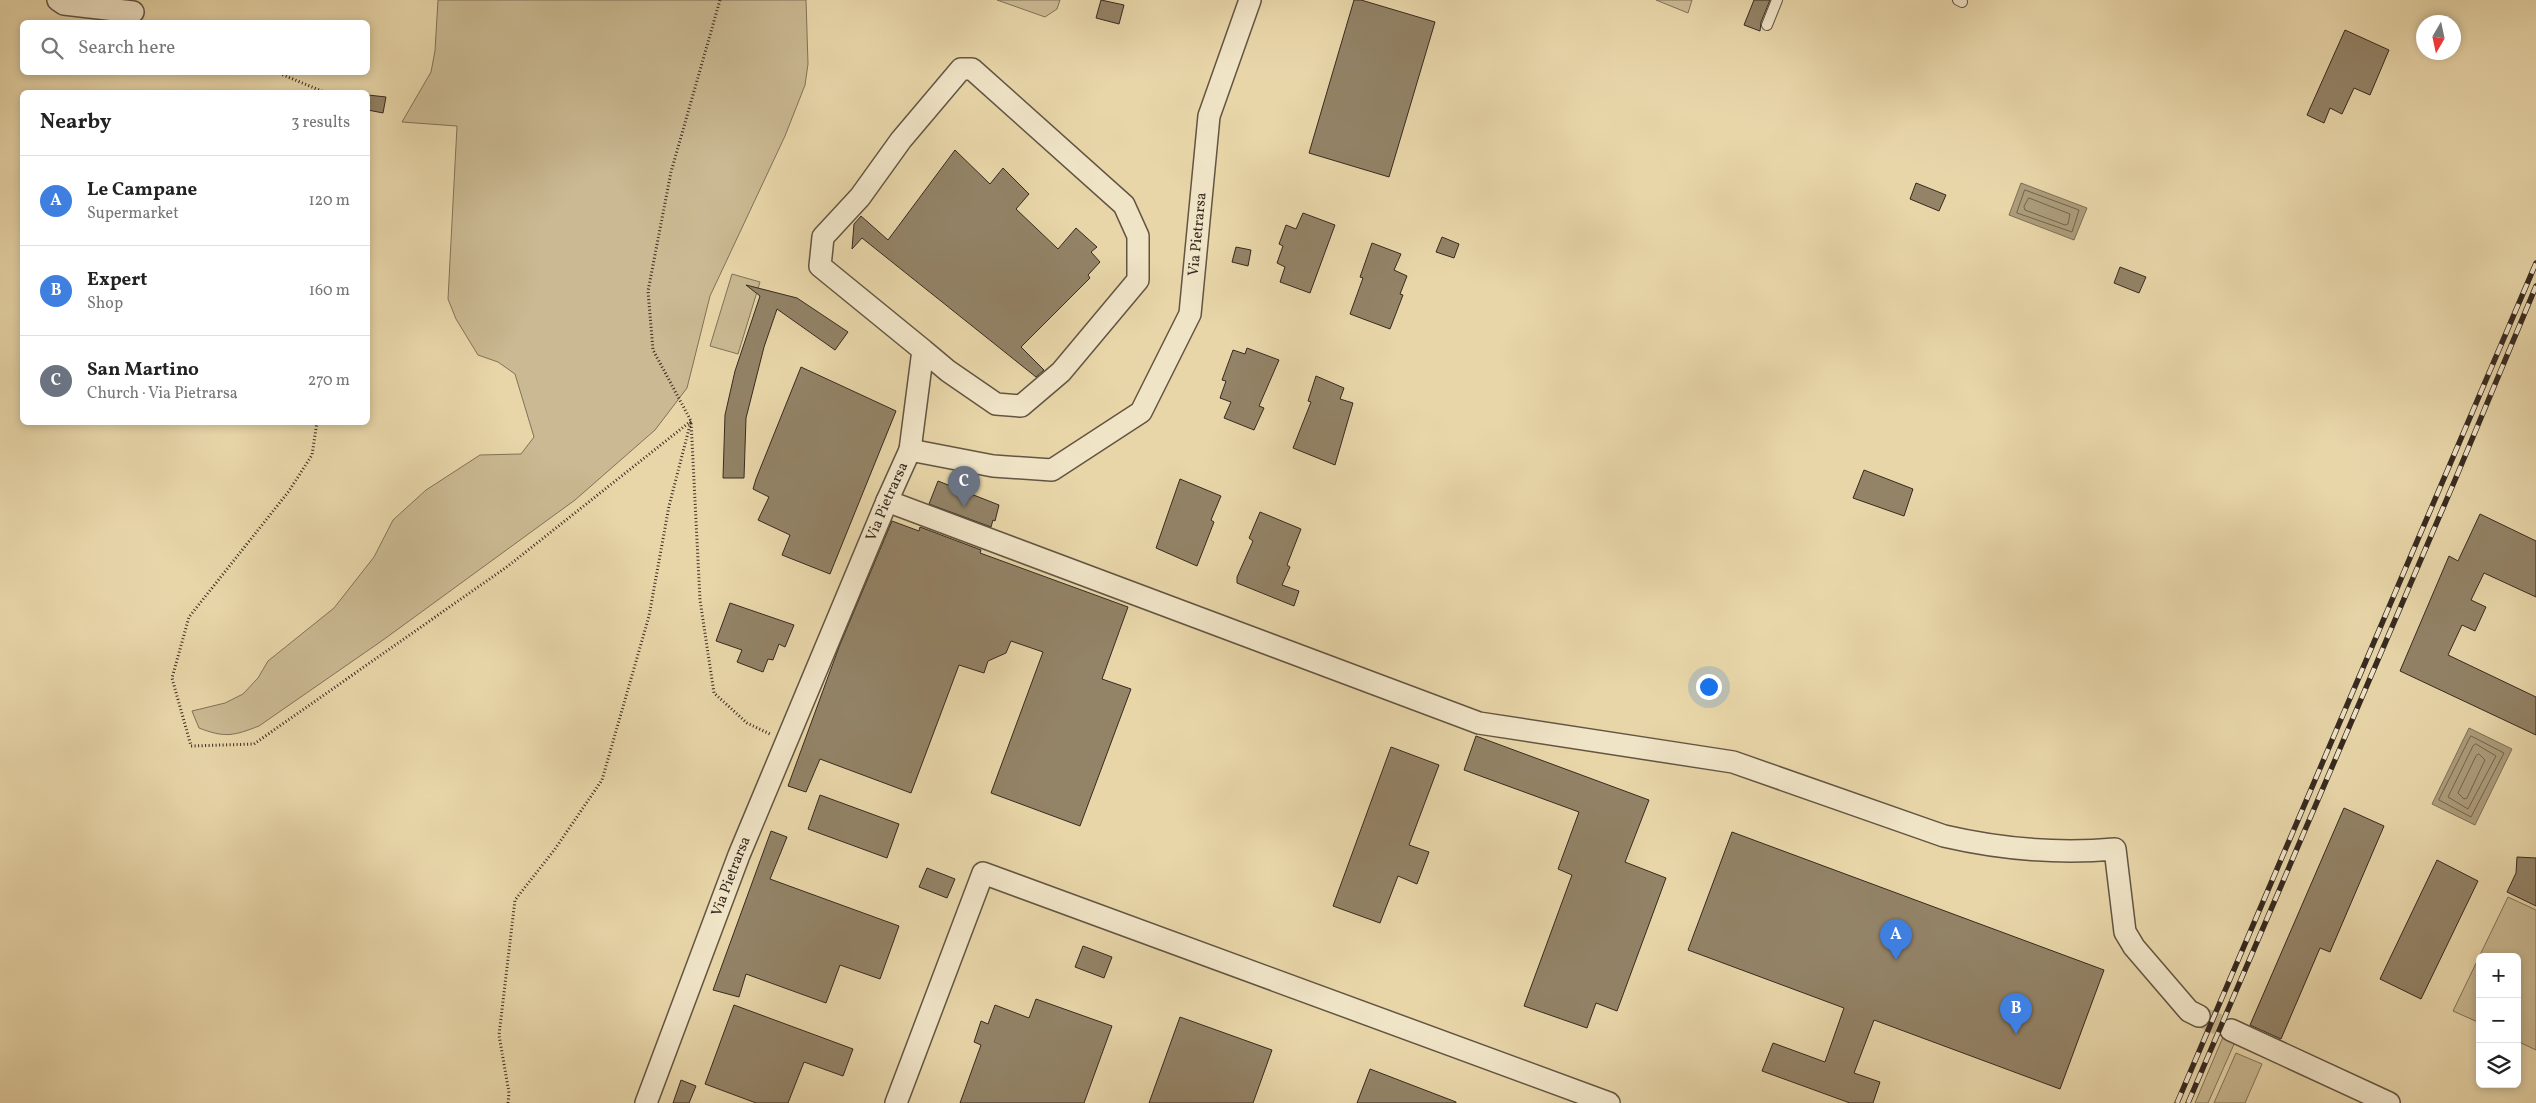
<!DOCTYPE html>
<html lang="en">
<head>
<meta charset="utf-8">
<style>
  :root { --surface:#fff; --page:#f6f6f6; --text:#222; --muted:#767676; --line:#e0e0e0; --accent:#0f766e }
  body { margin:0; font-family:Vollkorn,serif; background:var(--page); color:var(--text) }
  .controls { position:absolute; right:15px; bottom:15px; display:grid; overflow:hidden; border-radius:8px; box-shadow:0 2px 8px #0003 }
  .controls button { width:45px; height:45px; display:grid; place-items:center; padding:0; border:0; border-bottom:1px solid var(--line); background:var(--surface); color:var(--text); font:25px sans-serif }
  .compass { position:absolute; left:2416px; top:15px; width:45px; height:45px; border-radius:50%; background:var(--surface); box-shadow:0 2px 8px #0003; rotate:189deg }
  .you { position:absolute; left:1708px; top:686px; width:18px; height:18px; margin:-12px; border:4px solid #fff; border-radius:50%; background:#1a73e8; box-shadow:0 0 0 8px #1a73e833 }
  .badge { display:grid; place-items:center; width:32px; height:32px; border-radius:50%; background:var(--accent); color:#fff; font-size:16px; font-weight:700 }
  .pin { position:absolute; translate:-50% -41px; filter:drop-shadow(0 1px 2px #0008) }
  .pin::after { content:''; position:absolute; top:26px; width:18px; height:15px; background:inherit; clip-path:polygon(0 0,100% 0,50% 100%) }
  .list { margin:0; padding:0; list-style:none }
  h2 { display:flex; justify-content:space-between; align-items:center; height:65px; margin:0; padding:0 20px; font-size:21px }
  h2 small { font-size:16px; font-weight:400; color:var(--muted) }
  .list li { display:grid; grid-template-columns:32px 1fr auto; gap:15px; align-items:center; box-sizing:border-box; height:90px; padding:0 20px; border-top:1px solid var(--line) }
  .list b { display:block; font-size:19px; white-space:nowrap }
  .list p { margin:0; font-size:16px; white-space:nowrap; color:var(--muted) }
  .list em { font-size:16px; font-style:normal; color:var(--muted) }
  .icon { flex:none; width:28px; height:28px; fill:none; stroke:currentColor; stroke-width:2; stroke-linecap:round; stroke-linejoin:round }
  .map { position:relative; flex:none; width:2536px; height:1103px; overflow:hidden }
  .search { position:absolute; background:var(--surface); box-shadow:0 2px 8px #0003; left:20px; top:20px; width:350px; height:55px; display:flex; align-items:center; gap:12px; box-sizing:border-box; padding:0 18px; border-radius:8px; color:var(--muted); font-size:19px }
  .panel { position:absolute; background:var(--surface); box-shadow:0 2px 8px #0003; left:20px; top:90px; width:350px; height:335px; border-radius:8px }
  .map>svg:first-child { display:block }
</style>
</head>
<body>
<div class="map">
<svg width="2536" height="1103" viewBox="0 0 2536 1103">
  <rect width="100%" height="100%" fill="#e8d6a9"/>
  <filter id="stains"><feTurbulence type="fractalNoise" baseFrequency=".004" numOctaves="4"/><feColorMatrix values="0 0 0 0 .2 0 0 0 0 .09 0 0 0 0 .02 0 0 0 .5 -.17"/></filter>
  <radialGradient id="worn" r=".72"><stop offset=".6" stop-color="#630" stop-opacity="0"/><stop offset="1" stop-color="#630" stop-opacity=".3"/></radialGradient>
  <path fill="#cab992" stroke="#807259" d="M438 0H806L808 64 805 85 785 136 710 296 687 388 655 430 575 500 383 640 259 726C233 736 225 738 199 728L192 711 225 703 243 694 258 678 268 661 334 608 374 557 393 520 426 490 480 455 521 454 534 437 515 374 498 362 478 355 456 319 448 299 457 126 402 122 431 72 435 51Z
    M997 0H1060L1057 9 1045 17Z
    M1656 0H1692L1688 13Z
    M732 274 760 282 738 354 710 346Z
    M2508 897 2536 910V1050L2517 1041V957H2480V1023L2453 1011Z
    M2223 1037 2235 1042 2208 1103H2195Z
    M2236 1053 2262 1064 2245 1103H2214Z"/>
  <path fill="#ac9c7a" stroke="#7d6e56" d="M2021 183 2087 208 2074 240 2009 215Z
    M2469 728 2512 749 2475 825 2432 804Z"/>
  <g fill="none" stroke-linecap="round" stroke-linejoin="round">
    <path stroke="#72634d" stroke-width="1" d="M2025 190 2079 210 2072 232 2017 213Z
      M2029 198 2070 214 2068 224 2065 225 2025 210 2024 207Z
      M2471 736 2504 753 2471 817 2439 800Z
      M2476 744 2496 756 2468 809 2448 797 2473 746Z
      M2479 754 2485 760 2467 798 2464 799 2458 793 2476 756Z"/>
  </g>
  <path fill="#938367" stroke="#372a20" d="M1101 0 1124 5 1119 24 1096 18Z
    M1354 0H1361L1435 22 1389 177 1309 153Z
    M1754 0H1770L1761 22 1760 31 1744 25Z
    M2345 30 2389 50 2370 95 2354 88 2342 114 2330 108 2324 123 2307 115Z
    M368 95 386 97 383 113 368 110Z
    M955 150 990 184 1003 168 1029 194 1016 209 1058 249 1076 228 1097 247 1091 252 1100 262 1088 275 1090 278 1021 347 1044 370 1036 377 862 238 852 249 854 224 861 216 888 240Z
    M1916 183 1946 195 1939 211 1910 199Z
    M1303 213 1335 225 1310 293 1280 282 1285 267 1277 263 1283 246 1279 244 1286 225 1296 229Z
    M1442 237 1459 244 1454 258 1436 252Z
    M1372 243 1401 254 1394 270 1407 276 1400 294 1403 295 1390 329 1350 314 1363 278 1360 277Z
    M1236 247 1251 250 1248 266 1232 262Z
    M2120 267 2146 277 2139 293 2114 283Z
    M746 285 797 298 848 332 835 350 777 309 764 347 746 418 744 478H723L725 415 735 371 760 296Z
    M1247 348 1279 360 1259 406 1264 408 1254 430 1224 418 1231 402 1220 398 1226 381 1222 380 1233 350 1245 354Z
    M801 367 896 411 830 574 782 555 790 535 758 520 769 497 753 489 756 479Z
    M1316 376 1344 388 1340 399 1353 403 1335 465 1293 448 1311 402 1308 401Z
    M1864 470 1913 489 1904 516 1853 498Z
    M1180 479 1221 496 1211 520 1214 522 1197 566 1156 548Z
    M938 481 999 505 995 521 993 520 991 527 929 504Z
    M1260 512 1301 529 1287 565 1290 567 1282 585 1299 591 1294 606 1237 583V577L1253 541 1249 538Z
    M2480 514 2536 541V597L2484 573 2471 600 2486 607 2475 631 2462 625 2448 655 2536 697V735L2400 671 2449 556 2458 561Z
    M892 521 919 531 920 527 981 550 980 553 1128 607 1102 679 1131 689 1080 826 991 793 1043 652 1011 641 1006 653 988 661 984 673 959 665 911 793 820 759 806 792 788 786 839 647Z
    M730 603 794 625 785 647 779 644 773 660 768 659 763 672 737 662 742 650 716 641Z
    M1476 736 1649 800 1625 862 1666 878 1617 1011 1596 1003 1587 1028 1524 1006 1572 875 1558 869 1579 812 1464 770Z
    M1391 747 1439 765 1409 845 1429 852 1417 884 1398 876 1380 923 1333 906Z
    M820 795 899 824 887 858 808 829Z
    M2344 808 2384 826 2330 952 2320 948 2281 1039 2250 1025Z
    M771 831 787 837 770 879 899 926 880 979 840 965 826 1003 746 974 739 997 713 990Z
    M1732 832 2104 970 2060 1089 1874 1020 1854 1073 1880 1082 1873 1103H1850L1762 1071 1773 1043 1825 1062 1844 1008 1688 950Z
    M2517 857 2536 858V906L2507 892 2516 873Z
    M2437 860 2478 881 2421 999 2380 979Z
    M927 868 955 879 947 898 919 887Z
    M1083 946 1112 957 1104 978 1075 967Z
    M1036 999 1112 1026 1084 1103H960L981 1045 974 1042 981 1021 988 1024 995 1005 1029 1018Z
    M734 1005 853 1049 843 1076 804 1062 788 1103H756L705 1084Z
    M1180 1017 1272 1050 1253 1103H1149Z
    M1370 1069 1456 1102V1103H1357Z
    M681 1080 696 1086 689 1103H673Z"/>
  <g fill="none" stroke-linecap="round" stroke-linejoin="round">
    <path stroke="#c5b48e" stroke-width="21" stroke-dasharray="21 11" stroke-linecap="butt" d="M2199 1016 2231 1030"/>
    <defs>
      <path id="service" d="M1958 0 1962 2
        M1767 25 1777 0"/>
      <g id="minor">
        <path d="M58 0 64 4 133 12"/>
        <path d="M910 450 923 350 820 266 823 237 860 197 901 140 961 69H972L1124 205 1138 236V280L1061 372 1021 406 996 404 948 371 923 350"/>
        <path d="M887 501 1479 723 1733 762 1944 836C2000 849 2057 854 2115 849L2125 932 2134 947 2189 1011 2199 1016"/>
        <path d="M2231 1030 2389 1103"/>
        <path id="s1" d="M646 1103 739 855 887 501 910 450 993 466 1052 470 1141 412 1190 314 1209 116 1250 0"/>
        <path d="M896 1103 983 873 1609 1103"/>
      </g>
    </defs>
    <use href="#service" stroke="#635542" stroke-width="12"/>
    <use href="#minor" stroke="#635542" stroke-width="24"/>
    <path stroke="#372a20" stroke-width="3" stroke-dasharray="1 2.5" stroke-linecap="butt" d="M276 72 324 92
      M317 422 312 455 289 491 189 617 172 678 191 746 254 744 508 566 691 421 700 600 714 693 747 723 770 734
      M508 1103 509 1093 499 1035 515 900 555 849 602 780 649 616 669 506 691 421 653 350 648 291 671 172 720 0"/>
    <use href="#service" stroke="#f0e4c7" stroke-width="10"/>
    <use href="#minor" stroke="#f0e4c7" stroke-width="21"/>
    <defs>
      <path id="rail" d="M2177 1103 2536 263
        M2188 1103 2455 480 2536 286"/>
    </defs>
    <use href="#rail" stroke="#372a20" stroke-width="5.5"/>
    <use href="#rail" stroke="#f0e4c7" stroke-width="4" stroke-dasharray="11" stroke-linecap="butt"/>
  </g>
  <g text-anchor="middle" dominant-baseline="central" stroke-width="5" stroke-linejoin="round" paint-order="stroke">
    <g font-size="15" fill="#372a20" stroke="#f0e4c7">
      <text stroke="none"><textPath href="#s1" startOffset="1144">Via Pietrarsa</textPath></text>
      <text stroke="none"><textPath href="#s1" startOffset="648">Via Pietrarsa</textPath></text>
      <text stroke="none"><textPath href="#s1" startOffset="242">Via Pietrarsa</textPath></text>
    </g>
  </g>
  <rect width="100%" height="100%" filter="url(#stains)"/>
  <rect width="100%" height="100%" fill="url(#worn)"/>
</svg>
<div class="controls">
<button>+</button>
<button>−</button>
<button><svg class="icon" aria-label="layers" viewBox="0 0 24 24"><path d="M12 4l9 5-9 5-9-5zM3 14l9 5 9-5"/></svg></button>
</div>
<svg class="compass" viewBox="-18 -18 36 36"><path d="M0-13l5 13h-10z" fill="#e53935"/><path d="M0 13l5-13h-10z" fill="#767676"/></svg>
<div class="you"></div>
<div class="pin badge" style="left:1896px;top:960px;background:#3f7fe0">A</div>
<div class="pin badge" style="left:2016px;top:1034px;background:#3f7fe0">B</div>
<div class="pin badge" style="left:964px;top:507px;background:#6b7280">C</div>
<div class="search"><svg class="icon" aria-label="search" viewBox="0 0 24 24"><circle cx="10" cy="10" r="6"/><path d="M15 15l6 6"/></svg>Search here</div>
<section class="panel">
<h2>Nearby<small>3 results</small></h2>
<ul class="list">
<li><span class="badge" style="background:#3f7fe0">A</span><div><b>Le Campane</b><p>Supermarket</p></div><em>120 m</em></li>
<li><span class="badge" style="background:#3f7fe0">B</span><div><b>Expert</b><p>Shop</p></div><em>160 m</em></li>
<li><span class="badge" style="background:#6b7280">C</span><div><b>San Martino</b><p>Church · Via Pietrarsa</p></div><em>270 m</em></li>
</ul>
</section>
</div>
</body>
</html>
